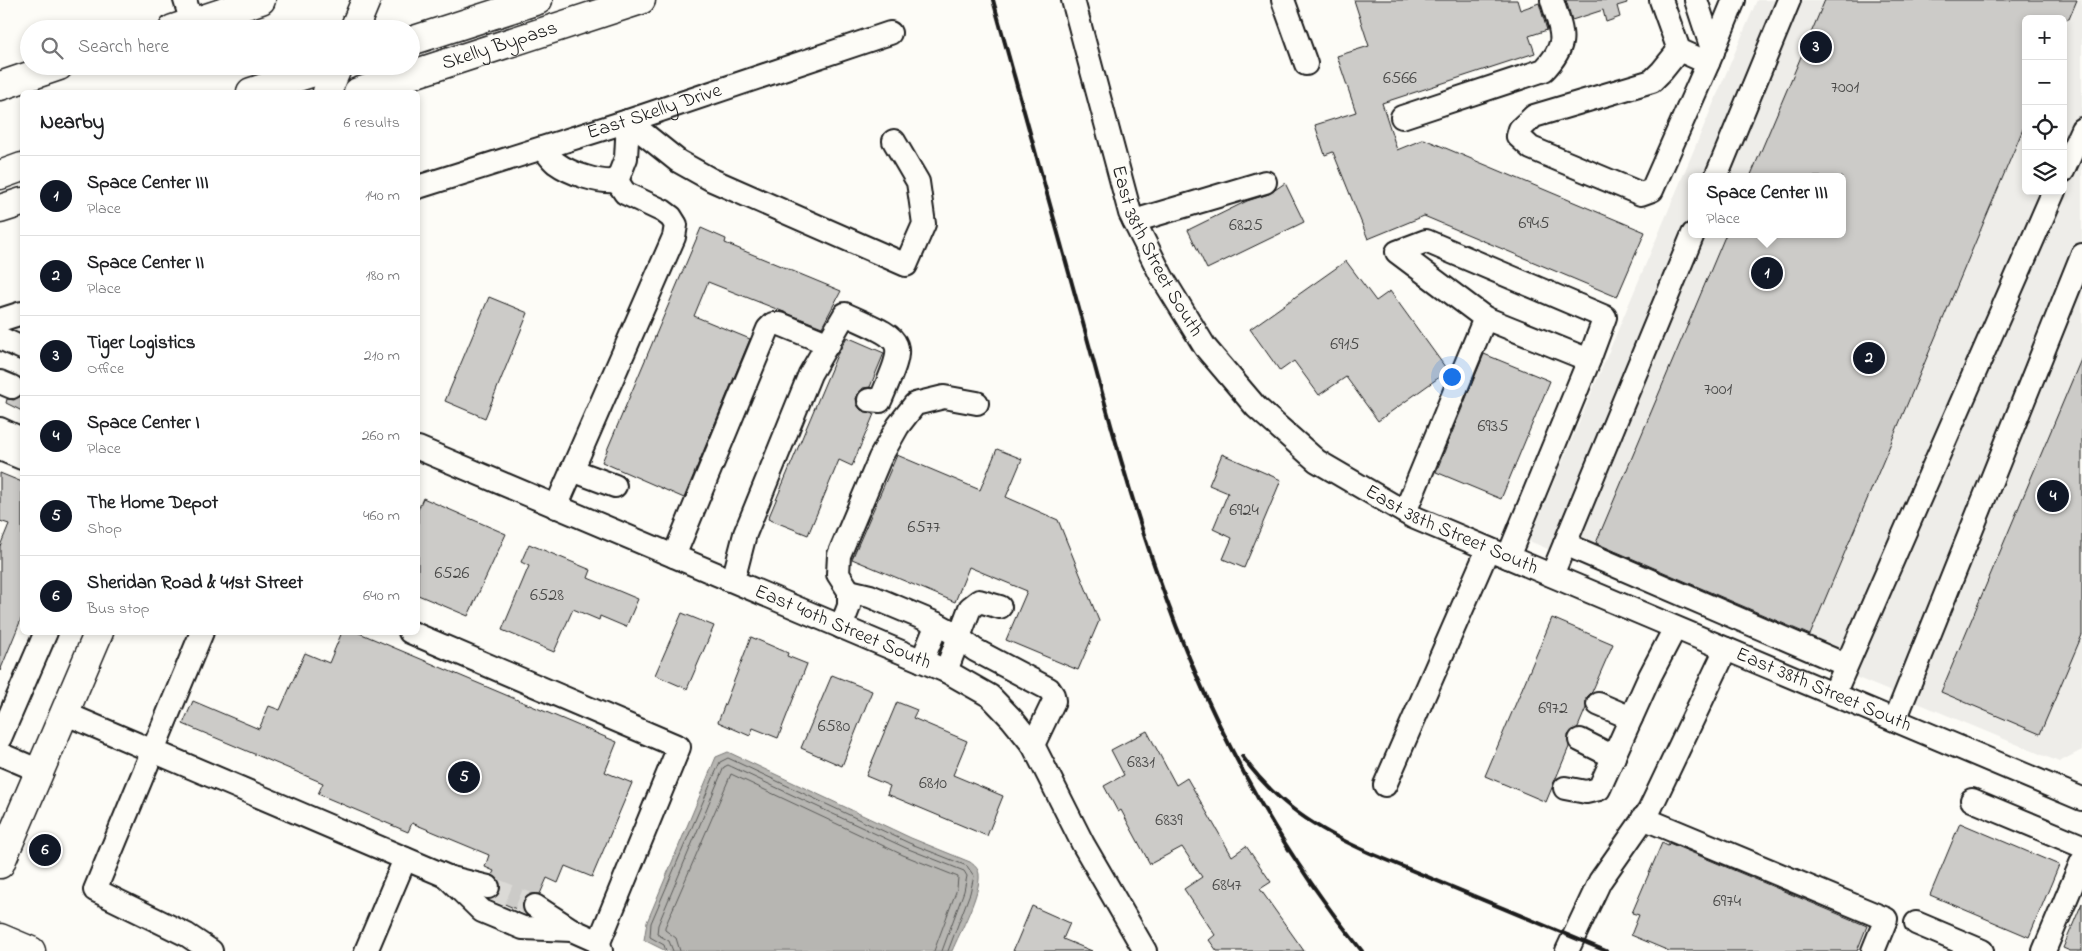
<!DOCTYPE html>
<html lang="en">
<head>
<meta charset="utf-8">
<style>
  :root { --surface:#fff; --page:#f6f6f6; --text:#202124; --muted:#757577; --line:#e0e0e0; --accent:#111827 }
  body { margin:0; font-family:"Indie Flower",sans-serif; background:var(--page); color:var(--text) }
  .controls { position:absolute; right:15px; top:15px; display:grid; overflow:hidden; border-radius:8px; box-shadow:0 2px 8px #0003 }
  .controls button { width:45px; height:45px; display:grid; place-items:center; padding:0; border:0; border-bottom:1px solid var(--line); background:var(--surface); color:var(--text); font:25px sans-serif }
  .you { position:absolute; left:1451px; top:376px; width:18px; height:18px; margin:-12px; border:4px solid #fff; border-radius:50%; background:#1a73e8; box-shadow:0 0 0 8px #1a73e833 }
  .badge { display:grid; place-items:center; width:32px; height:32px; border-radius:50%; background:var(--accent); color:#fff; font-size:16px; font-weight:700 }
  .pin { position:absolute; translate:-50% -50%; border:2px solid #fff; box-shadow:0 1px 5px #0006 }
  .popup { position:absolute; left:1688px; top:173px; width:158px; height:65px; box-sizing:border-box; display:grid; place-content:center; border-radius:8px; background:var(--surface); filter:drop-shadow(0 1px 4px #0005); font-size:16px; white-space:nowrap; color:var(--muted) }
  .popup b { font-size:19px; color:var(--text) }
  .popup::after { content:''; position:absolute; left:50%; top:100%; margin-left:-10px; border:10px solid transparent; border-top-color:var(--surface) }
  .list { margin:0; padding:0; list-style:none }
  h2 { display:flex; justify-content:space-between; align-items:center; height:65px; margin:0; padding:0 20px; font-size:21px }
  h2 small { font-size:16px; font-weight:400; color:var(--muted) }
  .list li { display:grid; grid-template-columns:32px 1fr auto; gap:15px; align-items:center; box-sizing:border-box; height:80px; padding:0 20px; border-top:1px solid var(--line) }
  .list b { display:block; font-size:19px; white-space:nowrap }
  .list p { margin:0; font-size:16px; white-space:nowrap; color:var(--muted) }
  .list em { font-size:16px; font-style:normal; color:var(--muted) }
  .icon { flex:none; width:28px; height:28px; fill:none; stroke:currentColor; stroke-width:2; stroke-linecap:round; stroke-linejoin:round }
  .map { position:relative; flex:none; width:2082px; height:951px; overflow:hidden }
  .search { position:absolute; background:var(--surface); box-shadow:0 2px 8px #0003; left:20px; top:20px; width:400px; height:55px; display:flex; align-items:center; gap:12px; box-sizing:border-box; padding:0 18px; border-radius:28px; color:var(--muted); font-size:19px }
  .panel { position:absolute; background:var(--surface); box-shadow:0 2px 8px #0003; left:20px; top:90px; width:400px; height:545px; border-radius:8px }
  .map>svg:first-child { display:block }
</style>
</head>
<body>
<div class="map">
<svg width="2082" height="951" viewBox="0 0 2082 951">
  <rect width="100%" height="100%" fill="#fdfcf7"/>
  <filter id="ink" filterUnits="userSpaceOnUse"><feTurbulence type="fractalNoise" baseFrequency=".02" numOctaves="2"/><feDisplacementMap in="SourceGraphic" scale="10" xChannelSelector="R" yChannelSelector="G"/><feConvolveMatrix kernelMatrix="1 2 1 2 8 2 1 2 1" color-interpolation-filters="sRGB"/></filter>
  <g filter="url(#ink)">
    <path fill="#eeede9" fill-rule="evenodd" d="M1757 0H2082V750L2059 762 1529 541ZM2026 19H2063V191H2026ZM1692 177H1842V234H1692Z"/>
    <path fill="#b7b6b2" stroke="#797876" d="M728 752 911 838 970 862C974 865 978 868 979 874 981 894 960 932 952 951H666L644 940 647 922 716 757Z"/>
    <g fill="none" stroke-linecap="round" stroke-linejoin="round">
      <path stroke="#5a5a58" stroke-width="1" d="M666 951 664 945 650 937 651 923 720 762 728 758 909 843 967 866 974 876 970 893 948 951
        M673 951 669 941 657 934 658 925 724 767 728 765 906 848 964 871 967 876 964 891 942 951
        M680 951 676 938 665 930V927L731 774 903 855 958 877 957 889 934 951"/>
    </g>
    <path fill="#cccbc8" stroke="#1c1c1c" d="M1354 0H1517L1520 10 1539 3 1547 30 1529 36 1535 53 1382 103 1397 150 1424 139 1645 232 1617 297 1424 216 1368 239 1333 152 1325 155 1315 125 1356 112 1337 56 1369 46Z
      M1566 0H1626L1627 3 1617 6 1620 17 1606 22 1603 10 1572 20Z
      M1825 0H2077L2069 19H2026V122L1810 635 1596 543 1726 234H1842V177H1750Z
      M1285 183 1304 222 1207 269 1188 230 1247 201 1269 194Z
      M701 228 726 239 725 243 841 291 822 327 708 282 694 316 750 339 684 498 602 462Z
      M1346 261 1376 301 1390 291 1448 371 1378 421 1346 377 1319 395 1294 361 1280 371 1250 329Z
      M489 297 528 313 485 418 445 401Z
      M847 337 884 353 870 387 863 388 856 398 857 405 861 410 874 414 852 466 839 460 808 535 768 519 837 355Z
      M1484 354 1550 381 1501 499 1436 472Z
      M2082 357V635L2040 734 1941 692Z
      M22 394V411L6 403 7 399 14 400Z
      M997 449 1022 459 1006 497 1058 520 1099 621 1078 670 1006 640 1027 591 969 567 955 602 852 559 897 455 980 490Z
      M1222 454 1281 480 1244 568 1223 559 1232 538 1213 529 1228 493 1209 485Z
      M0 473 22 482V617L0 671V546L9 524 0 521Z
      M423 498 506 534 468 616 418 595V510Z
      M529 544 591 570 588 578 638 599 626 627 600 616 599 620 573 609 554 652 502 630 529 566 521 562Z
      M682 613 714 626 687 689 655 675Z
      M1552 618 1613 644 1592 692 1586 698V708L1578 727 1568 735 1569 747 1546 802 1485 776Z
      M342 632H357L617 742 605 772 632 783 592 877 565 866 558 883 547 878 540 894H530L524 898 522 905 523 912 493 899 501 891V884L492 875 494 871 485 867 489 855 412 823 408 832 318 794 323 783 183 724 193 701 259 729 269 706 280 710 305 653 329 663Z
      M751 637 788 653 787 656 807 664 778 738 753 728 750 736 718 722Z
      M832 675 872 691 842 766 801 748Z
      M897 702 917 710 913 718 967 741 953 775 1003 796 987 836 887 794 890 786 866 776Z
      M1147 731 1176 785 1187 778 1232 856 1246 846 1271 882 1260 889 1304 951H1217L1209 940 1215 935 1184 889 1202 877 1182 847 1150 864 1121 810 1118 812 1104 786 1124 775 1111 750Z
      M1960 823 2059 865 2029 937 1930 895Z
      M1662 843 1668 846 1669 843 1867 926 1857 951H1669L1631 935 1639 915 1632 913Z
      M2082 903V951H2070L2063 948Z
      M1032 906 1070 923 1063 939 1092 951H1013Z"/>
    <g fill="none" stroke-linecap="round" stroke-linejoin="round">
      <path stroke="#dbdad6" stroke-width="22" stroke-dasharray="22 11" stroke-linecap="butt" d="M488 887 535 906"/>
      <defs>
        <g id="minor">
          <path d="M185 0 192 23"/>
          <path id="s1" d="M1073 0 1130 213 1162 277 1205 347 1256 407 1317 461 1413 517 2082 799"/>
          <path d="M1283 0 1306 64"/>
          <path d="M1661 0 1679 50 1708 63 1734 0"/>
          <path d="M1696 0 1713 52"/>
          <path d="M1679 50 1662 71 1652 81 1534 116 1520 129 1518 136 1531 148 1641 194 1652 190 1708 63"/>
          <path d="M1402 117 1544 70C1570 42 1562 34 1552 0"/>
          <path d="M628 121 678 161 712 180 906 265 924 224 918 182 894 141"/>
          <path d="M543 148C547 153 551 159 556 163 571 174 599 183 617 181L626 158 628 121"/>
          <path d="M2063 171 2082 129"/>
          <path d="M1716 177 1789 0"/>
          <path id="s2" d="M418 187 628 121 890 33"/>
          <path d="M1134 221 1265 182"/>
          <path d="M1485 318 1397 252 1426 241 1605 317 1589 360"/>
          <path d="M0 320 22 313"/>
          <path d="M0 338 22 348"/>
          <path d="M0 382 12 387"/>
          <path d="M0 429 22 439"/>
          <path id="s3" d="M418 448 946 671 990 696 1012 719 1033 745 1083 844 1145 951"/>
          <path d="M0 449 22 458"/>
          <path d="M572 470 615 486"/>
          <path d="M556 507 674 237 676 225 671 217 663 211 625 193 617 181"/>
          <path d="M1405 512 1485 318 1589 360 1508 557"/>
          <path d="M1565 544 1846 665"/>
          <path d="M674 556 768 329 773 324H780L829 344"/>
          <path d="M1552 575 1693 234"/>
          <path d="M729 580 736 569 745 534 810 374 845 314C907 342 907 338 880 401L869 400"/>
          <path d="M849 591 870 596 937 624 922 661"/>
          <path d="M937 624 950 631 975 650 1049 689 1053 695 1054 701 1033 745"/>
          <path d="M841 627 849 606V591L838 574 839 555 880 458 898 426 915 404 944 397 977 403"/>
          <path d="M202 632 95 890 187 935 211 951"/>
          <path d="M410 632 679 747 599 942 601 951"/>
          <path d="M946 671 970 608 979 601 1000 607"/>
          <path d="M1834 694 2054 191"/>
          <path d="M1598 704 1631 718"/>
          <path d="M64 713 446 876 482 911 523 928 572 930 599 942"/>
          <path d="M1895 720 2082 255"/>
          <path d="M0 738 46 632"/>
          <path d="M1580 740 1614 757"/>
          <path d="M0 754 40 771"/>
          <path d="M1385 785 1488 549"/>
          <path d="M1565 788 1586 792 1599 789 1650 676 1675 628"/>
          <path d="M1972 800 2082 846"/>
          <path d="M1643 818 1886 919 1873 951"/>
          <path d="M447 877 488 887"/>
          <path d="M535 906 572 930"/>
          <path d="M1916 923 1982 951"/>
          <path d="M366 951 405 859"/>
          <path d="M1567 951 1600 881 1649 811 1726 649"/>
          <path d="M2044 951 2082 861"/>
        </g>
        <path id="major" d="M173 29 261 0
          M354 29 366 0
          M0 86 59 66
          M327 92 338 66
          M0 864 99 632
          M0 938 31 951"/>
        <g id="highway">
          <path d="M411 41 538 0"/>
          <path d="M251 92 333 66"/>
          <path id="s4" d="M358 92 641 0"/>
          <path d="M0 175 22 167"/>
          <path d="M0 209 22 202"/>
        </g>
      </defs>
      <use href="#minor" stroke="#1c1c1c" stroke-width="26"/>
      <use href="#major" stroke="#1c1c1c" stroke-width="31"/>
      <use href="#highway" stroke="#1c1c1c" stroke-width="31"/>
      <use href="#minor" stroke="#fdfcf7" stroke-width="22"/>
      <use href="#major" stroke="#fdfcf7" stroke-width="28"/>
      <use href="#highway" stroke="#fdfcf7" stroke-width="28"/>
      <path stroke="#1c1c1c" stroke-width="4" d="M993 0C1024 111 1055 222 1086 334 1108 415 1130 497 1158 576 1204 710 1273 842 1362 951
        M1242 756C1277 804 1316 829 1370 853L1606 951"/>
    </g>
  </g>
  <g text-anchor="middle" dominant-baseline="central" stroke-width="4" stroke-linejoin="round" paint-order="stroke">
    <g font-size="18" fill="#484847">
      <text x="1400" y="79">6566</text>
      <text x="1845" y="88">7001</text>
      <text x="1534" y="224">6945</text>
      <text x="1246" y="226">6825</text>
      <text x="1345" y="345">6915</text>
      <text x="1718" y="390">7001</text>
      <text x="1493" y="427">6935</text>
      <text x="1244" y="511">6924</text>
      <text x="924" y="528">6577</text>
      <text x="452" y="574">6526</text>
      <text x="547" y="596">6528</text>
      <text x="1553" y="709">6972</text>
      <text x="834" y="727">6580</text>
      <text x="1141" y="763">6831</text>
      <text x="933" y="784">6810</text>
      <text x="1169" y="821">6839</text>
      <text x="1227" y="886">6847</text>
      <text x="1727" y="902">6974</text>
    </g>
    <g font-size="20" fill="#1c1c1c" stroke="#fdfcf7">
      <text stroke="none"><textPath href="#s4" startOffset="149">Skelly Bypass</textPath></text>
      <text stroke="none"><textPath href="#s2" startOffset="248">East Skelly Drive</textPath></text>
      <text stroke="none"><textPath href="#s1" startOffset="266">East 38th Street South</textPath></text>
      <text stroke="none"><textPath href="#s1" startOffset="686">East 38th Street South</textPath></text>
      <text stroke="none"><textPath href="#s3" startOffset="461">East 40th Street South</textPath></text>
      <text stroke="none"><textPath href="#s1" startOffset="1091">East 38th Street South</textPath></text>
    </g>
  </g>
</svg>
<div class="controls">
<button>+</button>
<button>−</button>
<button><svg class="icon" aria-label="locate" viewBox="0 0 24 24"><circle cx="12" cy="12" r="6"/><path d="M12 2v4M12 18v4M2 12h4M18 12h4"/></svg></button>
<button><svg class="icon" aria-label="layers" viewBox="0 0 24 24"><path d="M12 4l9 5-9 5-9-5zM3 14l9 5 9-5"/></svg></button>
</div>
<div class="you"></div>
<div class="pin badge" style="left:1767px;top:273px">1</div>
<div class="popup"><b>Space Center III</b>Place</div>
<div class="pin badge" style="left:1869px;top:358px">2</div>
<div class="pin badge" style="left:1816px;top:47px">3</div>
<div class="pin badge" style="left:2053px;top:496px">4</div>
<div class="pin badge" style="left:464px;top:777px">5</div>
<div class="pin badge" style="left:45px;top:850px">6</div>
<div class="search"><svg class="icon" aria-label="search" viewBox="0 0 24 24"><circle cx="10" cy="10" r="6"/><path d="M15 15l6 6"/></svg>Search here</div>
<section class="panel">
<h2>Nearby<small>6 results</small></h2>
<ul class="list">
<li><span class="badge">1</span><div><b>Space Center III</b><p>Place</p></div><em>140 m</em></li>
<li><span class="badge">2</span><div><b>Space Center II</b><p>Place</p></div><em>180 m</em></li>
<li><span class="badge">3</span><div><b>Tiger Logistics</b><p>Office</p></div><em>210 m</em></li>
<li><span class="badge">4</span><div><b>Space Center I</b><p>Place</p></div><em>260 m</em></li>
<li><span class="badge">5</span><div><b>The Home Depot</b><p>Shop</p></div><em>460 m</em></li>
<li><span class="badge">6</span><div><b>Sheridan Road &amp; 41st Street</b><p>Bus stop</p></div><em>640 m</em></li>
</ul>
</section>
</div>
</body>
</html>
